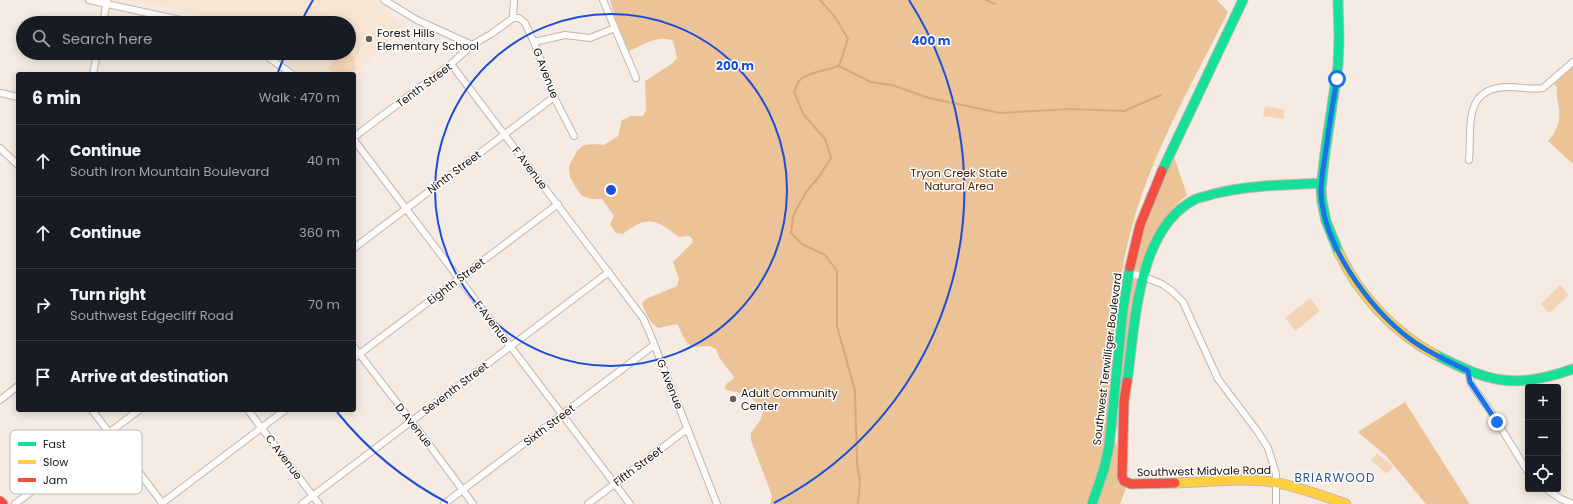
<!DOCTYPE html>
<html lang="en">
<head>
<meta charset="utf-8">
<style>
  :root { --surface:#171b24; --page:#242831; --text:#f1f3f6; --muted:#9ea1a6; --line:#363941 }
  body { margin:0; font-family:Poppins,sans-serif; background:var(--page); color:var(--text) }
  .controls { position:absolute; right:12px; bottom:12px; display:grid; overflow:hidden; border-radius:4px; box-shadow:0 2px 10px #0003 }
  .controls button { width:36px; height:36px; display:grid; place-items:center; padding:0; border:0; border-bottom:1px solid var(--line); background:var(--surface); color:var(--text); font:20px sans-serif }
  .stop { position:absolute; width:12px; height:12px; margin:-9px; border:3px solid #1a73e8; border-radius:50%; background:#fff }
  .stop.end { background:#1a73e8; border-color:#fff; box-shadow:0 1px 4px #0008 }
  .list { margin:0; padding:0; list-style:none }
  h2 { display:flex; justify-content:space-between; align-items:center; height:52px; margin:0; padding:0 16px; font-size:17px }
  h2 small { font-size:13px; font-weight:400; color:var(--muted) }
  .list li { display:grid; grid-template-columns:26px 1fr auto; gap:12px; align-items:center; box-sizing:border-box; height:72px; padding:0 16px; border-top:1px solid var(--line) }
  .list b { display:block; font-size:15px; white-space:nowrap }
  .list p { margin:0; font-size:13px; white-space:nowrap; color:var(--muted) }
  .list em { font-size:13px; font-style:normal; color:var(--muted) }
  .icon { flex:none; width:22px; height:22px; fill:none; stroke:currentColor; stroke-width:2; stroke-linecap:round; stroke-linejoin:round }
  .map { position:relative; flex:none; width:1573px; height:504px; overflow:hidden }
  .search { position:absolute; background:var(--surface); box-shadow:0 2px 10px #0003; left:16px; top:16px; width:340px; height:44px; display:flex; align-items:center; gap:10px; box-sizing:border-box; padding:0 14px; border-radius:22px; color:var(--muted); font-size:15px }
  .panel { position:absolute; background:var(--surface); box-shadow:0 2px 10px #0003; left:16px; top:72px; width:340px; height:340px; border-radius:4px }
  .map>svg:first-child { display:block }
</style>
</head>
<body>
<div class="map">
<svg width="1573" height="504" viewBox="0 0 1573 504">
  <rect width="100%" height="100%" fill="#f5ebe2"/>
  <path fill="#f8e4d2" d="M134 0H372L389 15 404 25 354 74H303L273 53H349V23H217L183 11Z"/>
  <path fill="#f3d4b7" d="M343 53H349L356 59 354 64 357 67 351 74H336L328 69 338 56Z
    M1265 106 1285 110 1283 119 1263 116Z
    M1560 285 1569 295 1549 313 1541 304Z
    M1310 298 1320 311 1295 331 1285 318Z
    M1377 453 1393 466 1387 474 1371 460Z"/>
  <path fill="#ecc297" d="M610 0H1217L1228 12C1193 82 1151 154 1131 230 1113 297 1111 375 1105 445 1101 466 1095 485 1086 504H770L772 496 751 440V433L761 419 763 411C758 403 750 395 741 393 734 391 731 392 725 389L726 384 733 379 734 377 719 357 716 349 709 346 692 347 686 342 677 324 658 328C650 323 645 312 642 303L646 299 677 286 679 279 673 262 693 242 692 238 689 236 679 237C657 220 647 214 623 234L616 233 610 224 614 216 602 199H592L582 196 576 188 570 177 569 166 577 151 584 145 595 144 604 145 618 136 622 120 631 116H643L646 110 645 81 673 63 677 58 673 41C659 34 643 45 629 51L616 21Z
    M1573 66V164L1548 141C1556 133 1561 121 1559 109 1558 101 1556 95 1557 87L1554 84Z
    M1173 154 1187 195C1161 216 1149 241 1140 271L1133 269 1148 210Z
    M1134 279 1140 280 1120 428H1115L1129 282Z
    M1405 402 1469 503V504H1426L1386 456 1358 432Z
    M1114 436 1128 483 1120 504H1095Z"/>
  <g fill="none" stroke-linecap="round" stroke-linejoin="round">
    <path stroke="#daa875" stroke-width="2" d="M820 0 835 17 848 39 839 66C828 70 808 72 800 80 797 83 796 88 794 91L803 114 825 139 831 158 818 178 806 192 793 216 791 233 802 244 825 255 837 271V326L855 391 857 463 860 482 858 504
      M986 0 995 4
      M839 66 871 82 892 85 929 98 1000 113 1070 109 1124 111 1161 95"/>
    <defs>
      <path id="street" d="M89 0 194 23
        M384 0 417 20 472 45
        M603 0 636 78
        M513 18H519L525 23 534 42 554 97 574 136
        M513 18 514 0
        M103 23 107 0
        M534 42 565 35 590 38 615 28
        M262 53 292 74
        M451 64 643 318 649 331 717 504
        M93 74 97 53
        M0 93 18 97
        M354 137 451 64 472 45 491 34 513 18
        M354 140 630 504
        M0 148 18 165
        M1469 160C1472 127 1462 87 1509 87 1521 87 1532 90 1543 88L1573 62
        M354 248 554 97
        M1129 273 1147 278 1162 284 1172 291 1183 302 1218 379 1258 432 1268 448 1276 474V504
        M354 347 422 435 473 504
        M354 358 558 204
        M1468 371 1471 384 1491 412 1528 472
        M0 400 18 386
        M92 410 163 504
        M248 410 319 504
        M1546 489 1561 499 1573 504
        M15 504 139 410
        M161 504 285 410
        M302 504 609 272
        M444 504 654 345
        M588 504 687 429"/>
      <path id="fast" d="M1338 0 1339 38 1338 66 1325 153 1321 189 1322 201 1326 221 1339 253
        M1162 171 1243 0
        M1436 355C1489 382 1514 390 1573 369
        M1127 382C1135 326 1137 227 1196 199 1201 197 1208 196 1213 194 1249 185 1286 185 1322 183
        M1092 504 1104 469 1109 447 1123 309 1130 267"/>
      <path id="slow" d="M1339 253C1359 295 1394 333 1436 355
        M1175 483C1207 482 1247 477 1278 483 1301 488 1324 496 1346 504"/>
      <path id="jam" d="M1130 267 1140 225 1162 171
        M1127 382 1124 401 1122 477 1124 481 1131 484 1175 483
        M0 501 3 504"/>
    </defs>
    <use href="#street" stroke="#c0b7b0" stroke-width="8"/>
    <use href="#fast" stroke="#c0b7b0" stroke-width="11"/>
    <use href="#slow" stroke="#c0b7b0" stroke-width="11"/>
    <use href="#jam" stroke="#c0b7b0" stroke-width="11"/>
    <use href="#street" stroke="#fefcfb" stroke-width="6"/>
    <use href="#fast" stroke="#16e098" stroke-width="9"/>
    <use href="#slow" stroke="#ffcf43" stroke-width="9"/>
    <use href="#jam" stroke="#f24e42" stroke-width="9"/>
  </g>
  <g fill="none" stroke-linecap="round" stroke-linejoin="round">
    <path stroke="#1a73e8" stroke-width="5" d="M1337 79C1333 102 1329 126 1326 150 1324 164 1321 178 1321 192 1323 245 1369 308 1410 339 1427 352 1448 361 1468 371L1470 382 1497 422"/>
  </g>
  <g fill="none" stroke="#1d4ed8" stroke-width="2">
    <circle cx="611" cy="190" r="176"/>
    <path d="M448 503A353 353 0 0 1 337 412M278 72A353 353 0 0 1 285 55M301 22A353 353 0 0 1 313 0M909 0A353 353 0 0 1 774 503"/>
  </g>
  <g fill="#655d56" stroke="#fff" stroke-width="1.5">
    <circle cx="369" cy="39" r="4"/>
    <circle cx="733" cy="399" r="4"/>
  </g>
  <g text-anchor="middle" dominant-baseline="central" stroke-width="3" stroke-linejoin="round" paint-order="stroke">
    <g font-size="11" fill="#18110a" stroke="#fff" text-anchor="start">
      <text x="377" y="33">Forest Hills<tspan x="377" dy="13">Elementary School</tspan></text>
      <text x="741" y="393">Adult Community<tspan x="741" dy="13">Center</tspan></text>
    </g>
    <g font-size="11" fill="#18110a" stroke="#fff">
      <text transform="translate(546 73) rotate(69)">G Avenue</text>
      <text transform="translate(424 85) rotate(-37)">Tenth Street</text>
      <text transform="translate(530 168) rotate(53)">F Avenue</text>
      <text transform="translate(454 172) rotate(-37)">Ninth Street</text>
      <text transform="translate(456 281) rotate(-37)">Eighth Street</text>
      <text transform="translate(492 322) rotate(53)">E Avenue</text>
      <text transform="translate(1107 359) rotate(-83)">Southwest Terwilliger Boulevard</text>
      <text transform="translate(670 384) rotate(68)">G Avenue</text>
      <text transform="translate(455 388) rotate(-37)">Seventh Street</text>
      <text transform="translate(414 425) rotate(52)">D Avenue</text>
      <text transform="translate(549 425) rotate(-37)">Sixth Street</text>
      <text transform="translate(284 457) rotate(53)">C Avenue</text>
      <text transform="translate(638 466) rotate(-37)">Fifth Street</text>
      <text transform="translate(1204 471) rotate(-1)">Southwest Midvale Road</text>
    </g>
    <g font-size="11" fill="#422708" stroke="#fff">
      <text x="959" y="173">Tryon Creek State<tspan x="959" dy="13">Natural Area</tspan></text>
    </g>
    <g font-size="12" letter-spacing="1" fill="#2b588c" stroke="#fff">
      <text x="1335" y="477">BRIARWOOD</text>
    </g>
  </g>
  <rect x="10" y="430" width="132" height="64" rx="6" fill="#fff" stroke="#bab8b6" stroke-width="1"/>
  <rect x="18" y="442" width="18" height="4" fill="#16e098"/>
  <rect x="18" y="460" width="18" height="4" fill="#ffcf43"/>
  <rect x="18" y="478" width="18" height="4" fill="#f24e42"/>
  <g font-size="11" fill="#18110a">
    <text x="43" y="448">Fast</text>
    <text x="43" y="466">Slow</text>
    <text x="43" y="484">Jam</text>
  </g>
  <circle cx="611" cy="190" r="6" fill="#1d4ed8" stroke="#fff" stroke-width="2"/>
  <g font-size="12" text-anchor="middle" font-weight="bold" fill="#1d4ed8" stroke="#fff" stroke-width="3" stroke-linejoin="round" paint-order="stroke">
    <text x="931" y="45">400 m</text>
    <text x="735" y="70">200 m</text>
  </g>
</svg>
<div class="controls">
<button>+</button>
<button>−</button>
<button><svg class="icon" aria-label="locate" viewBox="0 0 24 24"><circle cx="12" cy="12" r="6"/><path d="M12 2v4M12 18v4M2 12h4M18 12h4"/></svg></button>
</div>
<div class="stop" style="left:1337px;top:79px"></div>
<div class="stop end" style="left:1497px;top:422px"></div>
<div class="search"><svg class="icon" aria-label="search" viewBox="0 0 24 24"><circle cx="10" cy="10" r="6"/><path d="M15 15l6 6"/></svg>Search here</div>
<section class="panel">
<h2>6 min<small>Walk · 470 m</small></h2>
<ul class="list">
<li><svg class="icon" aria-label="ahead" viewBox="0 0 24 24"><path d="M12 20V5M6 11l6-6 6 6"/></svg><div><b>Continue</b><p>South Iron Mountain Boulevard</p></div><em>40 m</em></li>
<li><svg class="icon" aria-label="ahead" viewBox="0 0 24 24"><path d="M12 20V5M6 11l6-6 6 6"/></svg><div><b>Continue</b></div><em>360 m</em></li>
<li><svg class="icon" aria-label="right" viewBox="0 0 24 24"><path d="M7 20v-9h11M14 6l5 5-5 5"/></svg><div><b>Turn right</b><p>Southwest Edgecliff Road</p></div><em>70 m</em></li>
<li><svg class="icon" aria-label="arrive" viewBox="0 0 24 24"><path d="M6 21V4h12l-3 4 3 4H6"/></svg><div><b>Arrive at destination</b></div></li>
</ul>
</section>
</div>
</body>
</html>
